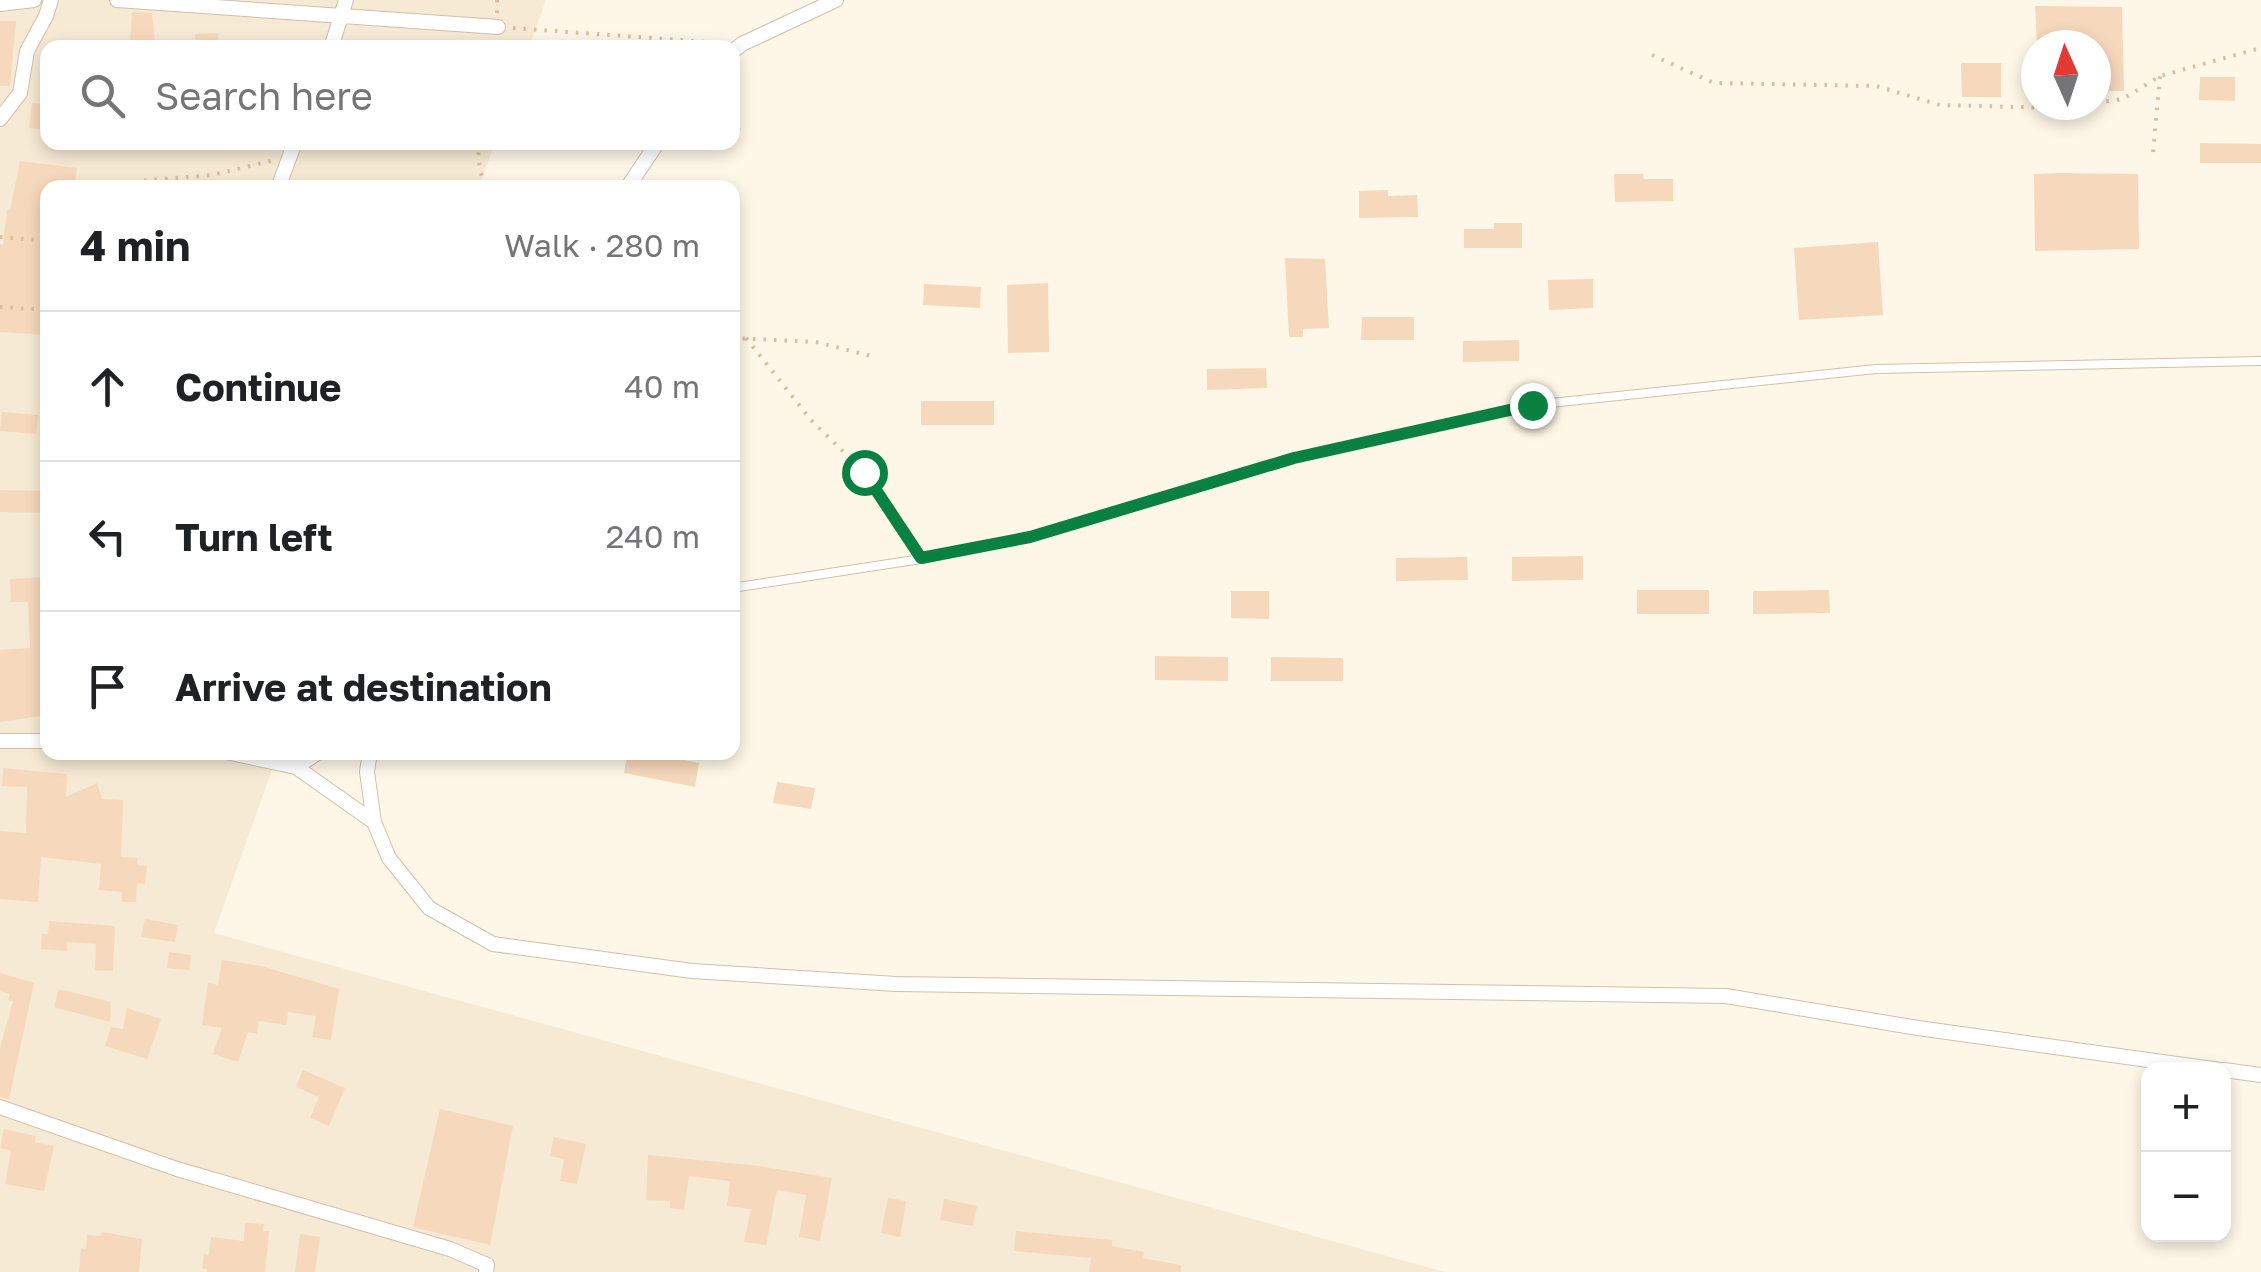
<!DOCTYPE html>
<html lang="en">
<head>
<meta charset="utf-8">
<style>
  :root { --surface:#fff; --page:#f2f2f2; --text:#202124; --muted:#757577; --line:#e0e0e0 }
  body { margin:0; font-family:"Golos Text",sans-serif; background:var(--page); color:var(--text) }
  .controls { position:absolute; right:30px; bottom:30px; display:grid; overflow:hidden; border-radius:20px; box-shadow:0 5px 15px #0003 }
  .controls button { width:90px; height:90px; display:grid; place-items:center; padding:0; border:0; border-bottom:2px solid var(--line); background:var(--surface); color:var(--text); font:50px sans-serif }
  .compass { position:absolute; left:2021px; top:30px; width:90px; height:90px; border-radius:50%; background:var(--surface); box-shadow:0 5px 15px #0003; rotate:357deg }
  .stop { position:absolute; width:30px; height:30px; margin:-22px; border:8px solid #0b8043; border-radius:50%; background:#fff }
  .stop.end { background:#0b8043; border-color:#fff; box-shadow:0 2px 10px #0008 }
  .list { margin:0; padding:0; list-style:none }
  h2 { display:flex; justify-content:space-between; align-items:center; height:130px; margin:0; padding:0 40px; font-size:42px }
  h2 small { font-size:32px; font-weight:400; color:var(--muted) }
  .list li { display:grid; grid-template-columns:65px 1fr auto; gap:30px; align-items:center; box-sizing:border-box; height:150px; padding:0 40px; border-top:2px solid var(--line) }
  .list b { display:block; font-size:38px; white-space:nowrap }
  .list em { font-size:32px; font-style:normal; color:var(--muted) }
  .icon { flex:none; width:55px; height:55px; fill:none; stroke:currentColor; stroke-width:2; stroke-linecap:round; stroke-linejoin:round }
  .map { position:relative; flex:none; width:2261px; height:1272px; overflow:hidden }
  .search { position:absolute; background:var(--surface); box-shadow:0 5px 15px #0003; left:40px; top:40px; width:700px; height:110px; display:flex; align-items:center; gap:25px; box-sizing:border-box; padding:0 35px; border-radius:20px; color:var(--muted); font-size:38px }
  .panel { position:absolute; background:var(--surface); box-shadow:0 5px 15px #0003; left:40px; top:180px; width:700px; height:580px; border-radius:20px }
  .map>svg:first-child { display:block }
</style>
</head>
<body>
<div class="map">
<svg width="2261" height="1272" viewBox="0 0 2261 1272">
  <rect width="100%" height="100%" fill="#fef7e7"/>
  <path fill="#f6ead4" d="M0 0H546L529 47 48 48V142L495 143 479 187 48 188V752L278 753 214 933 1445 1272H0Z"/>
  <path fill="#f6d8bc" d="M2035 6 2122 7 2124 91H2096V45H2037Z
    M132 12 152 13 155 42 130 41Z
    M0 21H16L10 86H0Z
    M218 33 219 48H196L195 34Z
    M1961 63H2001V97H1962Z
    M2200 77H2235V101L2199 100Z
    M32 103 48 104V130L29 128Z
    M2200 143 2261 144V163H2200Z
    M20 161 77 168 74 188H48V335L0 332V244L3 245 7 210H10Z
    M2060 173 2138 174 2139 249 2035 251 2034 174Z
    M1614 174H1643L1644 179H1673V201L1615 202Z
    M1388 190V196L1417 195 1418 217 1359 218V191Z
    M1494 223H1522V248H1464V229H1494Z
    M1878 242 1883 315 1799 320 1794 248Z
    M1285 258 1325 259 1329 328 1303 329V337H1289Z
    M1593 279V308L1549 310 1548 280Z
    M1048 283 1049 352 1008 353 1007 285Z
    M924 284 981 287 980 308 923 305Z
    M1362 317H1414V340H1361Z
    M1519 340V361L1463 362V341Z
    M1266 368 1267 388 1207 390V369Z
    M921 401H994V425H921Z
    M2 412 38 415 36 434 0 431Z
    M0 490 46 491V513L0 512Z
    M1583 556V580L1512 581V557Z
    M1467 557 1468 580 1396 581V558Z
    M45 577 48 715 0 722V650L30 648 28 602H11L10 579Z
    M1637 590H1709V614H1637Z
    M1829 590 1830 613 1753 614V591Z
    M1231 591H1269V619L1231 618Z
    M1155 656 1228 657V681L1155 680Z
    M1271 657 1343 658V681H1271Z
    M628 752H646L699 763 695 787 624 773Z
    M3 768 67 774 66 797 97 783 102 799 123 800 121 857 138 858 137 865 147 866 145 884 137 883 136 902H122V892L99 890 101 864 41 857 38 902 0 899V831L26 833 27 787 2 786Z
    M777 782 815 788 811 809 773 803Z
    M145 919 178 925 175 942 141 937Z
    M49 921 115 926 113 971 95 970 96 944 67 942V951L41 949 42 934H48Z
    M169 952 191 955 189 970 167 968Z
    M222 960 261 966 339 989 331 1040 312 1037 316 1016 288 1012 286 1025 259 1021 257 1034 248 1032 238 1062 213 1054 222 1028 202 1025 208 983 218 985Z
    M0 973 34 983 9 1099 0 1097V1048L13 1001 8 1000 10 994 0 991Z
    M59 989 111 1002 110 1022 54 1007Z
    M127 1008 161 1019 147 1059 105 1046 111 1027 123 1029Z
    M303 1070 345 1088 329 1126 310 1118 319 1097 296 1087Z
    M440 1109 513 1126 490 1245 413 1227Z
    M4 1129 36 1136 34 1142 54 1146 44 1191 5 1184 11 1151 0 1148Z
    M554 1137 586 1144 577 1184 560 1181 564 1159 550 1156Z
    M648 1155 759 1166 832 1178 820 1241 799 1237 806 1195 777 1190 766 1245 744 1242 751 1209 727 1206 730 1181 689 1176 684 1210 670 1208V1201L646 1200Z
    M888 1198 906 1201 900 1237 881 1233Z
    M944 1199 977 1206 973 1226 940 1220Z
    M245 1223 264 1224 263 1231H269L265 1272H207V1269L202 1268 204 1254 209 1255 211 1237 244 1241Z
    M1016 1231 1112 1240V1246L1144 1252 1143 1258 1181 1265V1272H1089L1091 1258 1014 1251Z
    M102 1232 142 1239 139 1272H79L81 1248 86 1249 87 1235 101 1236Z
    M300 1234 320 1237 315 1272H295Z"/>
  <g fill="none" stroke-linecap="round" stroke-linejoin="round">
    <defs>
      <path id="lane" d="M732 588 921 559 1030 537 1294 458 1532 405 1876 369 2261 361"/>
      <path id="street" d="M117 0 498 27
        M0 4 34 0
        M331 48 346 0
        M732 52 742 44 836 0
        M0 119 20 93 27 51 46 16 51 0
        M278 188 295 142
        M627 188 658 142
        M0 741H48
        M226 752 296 767 374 822
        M370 752 367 772 374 822 389 858 429 908 493 944 692 971 896 984 1726 996 1918 1028 2220 1070
        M296 767 319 752
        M2224 1070 2261 1075
        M0 1107 177 1169 450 1249 487 1265 486 1272"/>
    </defs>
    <use href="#lane" stroke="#d1c0ab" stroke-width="10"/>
    <use href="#street" stroke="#d1c0ab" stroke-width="16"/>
    <path stroke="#dbbc9e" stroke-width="4" stroke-dasharray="2.5 8" stroke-linecap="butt" d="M497 0V13
      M513 28 723 43
      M1652 55 1714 83 1876 86 1940 105 2055 108 2078 105
      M2096 103 2123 99 2160 76 2261 48
      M480 142 478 157 484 188
      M2153 152 2160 76
      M125 188 137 181 212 175 271 161
      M0 237 48 241
      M0 307 48 310
      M732 338 816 342 875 357
      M746 338 811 420 864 472 914 548"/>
    <use href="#lane" stroke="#fff" stroke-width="8"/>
    <use href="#street" stroke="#fff" stroke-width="14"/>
  </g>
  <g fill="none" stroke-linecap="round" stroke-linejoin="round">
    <path stroke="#0b8043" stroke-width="12" d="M864 472 921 558 1030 537 1294 458 1532 405"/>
  </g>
</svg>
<div class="controls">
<button>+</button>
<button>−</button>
</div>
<svg class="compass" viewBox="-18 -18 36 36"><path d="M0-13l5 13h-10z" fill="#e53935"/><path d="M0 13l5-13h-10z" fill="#757577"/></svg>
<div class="stop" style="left:864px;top:472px"></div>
<div class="stop end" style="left:1532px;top:405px"></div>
<div class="search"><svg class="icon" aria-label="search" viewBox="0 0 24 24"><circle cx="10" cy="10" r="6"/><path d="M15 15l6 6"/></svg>Search here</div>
<section class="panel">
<h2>4 min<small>Walk · 280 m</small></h2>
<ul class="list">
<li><svg class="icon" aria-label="ahead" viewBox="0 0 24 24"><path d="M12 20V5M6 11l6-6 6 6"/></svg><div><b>Continue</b></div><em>40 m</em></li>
<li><svg class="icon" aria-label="left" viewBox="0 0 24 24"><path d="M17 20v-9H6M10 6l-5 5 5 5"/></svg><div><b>Turn left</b></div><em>240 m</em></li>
<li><svg class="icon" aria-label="arrive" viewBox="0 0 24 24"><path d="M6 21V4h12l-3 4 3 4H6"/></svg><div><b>Arrive at destination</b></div></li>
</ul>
</section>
</div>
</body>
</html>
